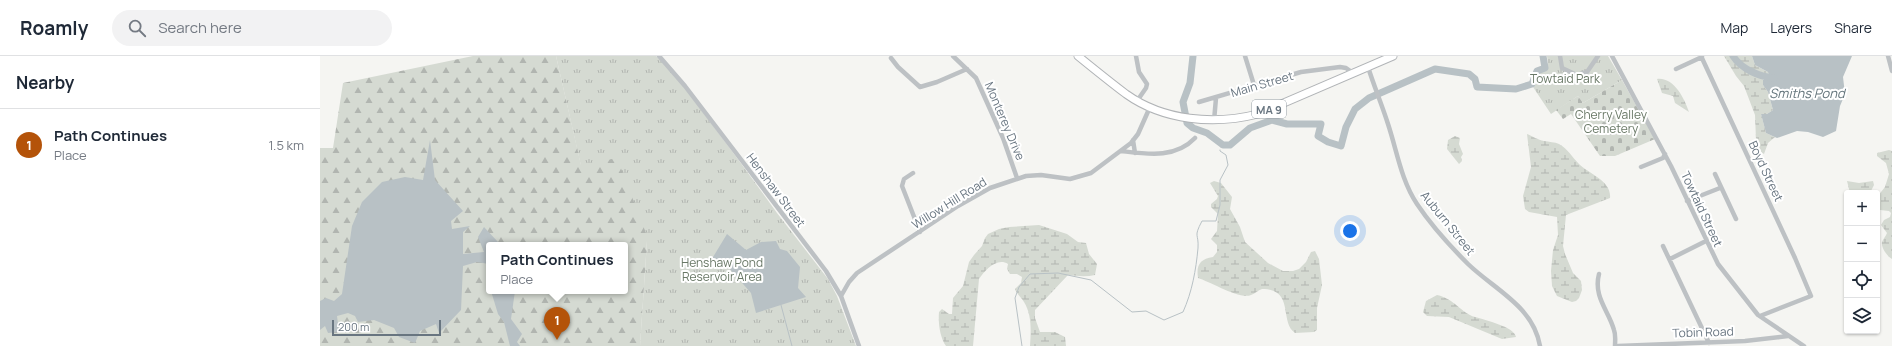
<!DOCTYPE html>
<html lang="en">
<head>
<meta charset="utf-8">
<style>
  :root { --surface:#fff; --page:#f2f2f3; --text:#1f2937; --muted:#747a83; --line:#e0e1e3; --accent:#b45309 }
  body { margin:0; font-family:Manrope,sans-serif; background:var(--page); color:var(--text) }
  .controls { position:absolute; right:12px; bottom:12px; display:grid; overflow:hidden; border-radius:4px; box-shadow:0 1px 3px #0004 }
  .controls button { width:36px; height:36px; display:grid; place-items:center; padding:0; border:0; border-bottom:1px solid var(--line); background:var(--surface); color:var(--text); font:20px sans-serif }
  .scale { position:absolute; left:12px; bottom:10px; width:109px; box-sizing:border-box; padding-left:4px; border:2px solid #687580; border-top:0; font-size:11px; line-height:14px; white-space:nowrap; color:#687580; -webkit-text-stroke:3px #fff; paint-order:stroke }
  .you { position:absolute; left:1030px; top:175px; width:14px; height:14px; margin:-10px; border:3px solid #fff; border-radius:50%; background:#1a73e8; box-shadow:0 0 0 6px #1a73e833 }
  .badge { display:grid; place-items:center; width:26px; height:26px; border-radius:50%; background:var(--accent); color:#fff; font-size:13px; font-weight:700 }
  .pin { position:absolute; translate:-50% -33px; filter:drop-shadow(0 1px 2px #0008) }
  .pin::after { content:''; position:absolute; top:21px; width:14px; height:12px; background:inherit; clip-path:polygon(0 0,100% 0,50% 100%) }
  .popup { position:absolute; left:166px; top:186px; width:142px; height:52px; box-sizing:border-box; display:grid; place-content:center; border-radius:4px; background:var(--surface); filter:drop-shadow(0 1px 3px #0005); font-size:13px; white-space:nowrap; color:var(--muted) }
  .popup b { font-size:15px; color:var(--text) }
  .popup::after { content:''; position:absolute; left:50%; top:100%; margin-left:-8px; border:8px solid transparent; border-top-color:var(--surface) }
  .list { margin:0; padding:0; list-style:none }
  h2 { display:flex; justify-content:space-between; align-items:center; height:52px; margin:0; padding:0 16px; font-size:17px }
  h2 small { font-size:13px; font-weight:400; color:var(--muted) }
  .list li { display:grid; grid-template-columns:26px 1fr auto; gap:12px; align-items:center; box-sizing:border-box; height:72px; padding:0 16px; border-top:1px solid var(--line) }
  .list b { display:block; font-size:15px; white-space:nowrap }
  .list p { margin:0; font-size:13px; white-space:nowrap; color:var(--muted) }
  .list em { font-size:13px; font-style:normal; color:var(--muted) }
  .icon { flex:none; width:22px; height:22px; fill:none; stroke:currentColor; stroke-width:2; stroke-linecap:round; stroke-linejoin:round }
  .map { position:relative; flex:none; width:1572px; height:290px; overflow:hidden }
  header { display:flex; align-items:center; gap:24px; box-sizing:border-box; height:56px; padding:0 20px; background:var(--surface); border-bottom:1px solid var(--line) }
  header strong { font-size:19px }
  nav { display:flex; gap:22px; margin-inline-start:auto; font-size:14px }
  .search { width:280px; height:36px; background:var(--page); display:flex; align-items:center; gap:10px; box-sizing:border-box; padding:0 14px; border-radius:22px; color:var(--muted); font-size:15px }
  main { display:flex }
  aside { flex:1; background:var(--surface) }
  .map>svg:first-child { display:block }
</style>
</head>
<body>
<header>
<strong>Roamly</strong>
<div class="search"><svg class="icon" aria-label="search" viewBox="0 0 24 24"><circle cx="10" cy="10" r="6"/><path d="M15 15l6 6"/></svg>Search here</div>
<nav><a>Map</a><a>Layers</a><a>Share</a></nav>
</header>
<main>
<aside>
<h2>Nearby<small></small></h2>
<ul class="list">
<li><span class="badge">1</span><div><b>Path Continues</b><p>Place</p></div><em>1.5 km</em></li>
</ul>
</aside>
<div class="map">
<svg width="1572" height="290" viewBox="0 0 1572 290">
  <defs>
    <pattern id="grass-tufts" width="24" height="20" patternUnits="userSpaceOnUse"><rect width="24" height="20" fill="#d5dad2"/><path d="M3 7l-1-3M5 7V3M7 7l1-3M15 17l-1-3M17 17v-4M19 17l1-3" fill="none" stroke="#b1b5b0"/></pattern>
    <pattern id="forest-firs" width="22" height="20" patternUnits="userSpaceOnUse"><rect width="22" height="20" fill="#d5dad2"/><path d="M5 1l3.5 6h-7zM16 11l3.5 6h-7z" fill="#b1b5b0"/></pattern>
    <pattern id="wetland-marsh" width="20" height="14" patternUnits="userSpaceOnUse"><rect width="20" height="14" fill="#d5dad2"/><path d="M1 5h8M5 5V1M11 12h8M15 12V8" fill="none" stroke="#b1b5b0"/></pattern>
    <pattern id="cemetery-stones" width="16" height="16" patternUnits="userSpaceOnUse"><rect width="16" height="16" fill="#d5dad2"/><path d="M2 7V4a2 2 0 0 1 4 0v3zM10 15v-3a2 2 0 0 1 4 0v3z" fill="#b1b5b0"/></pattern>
  </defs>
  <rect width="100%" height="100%" fill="#f5f5f2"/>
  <path fill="url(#grass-tufts)" d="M236 0H336L356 20 420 106 457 157 508 223 517 240 536 290H320L327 185H328L261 110Z
    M1227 0H1288L1302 24 1263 47 1258 40 1231 58 1213 31 1219 19 1228 7Z"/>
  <path fill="url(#forest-firs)" fill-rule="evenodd" d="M153 0H236L261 109 297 102 329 185H327L320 290H0V92H13L23 27ZM169 189H305V235H169Z"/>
  <path fill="url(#wetland-marsh)" d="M1404 0H1432L1435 9 1448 16 1449 20 1443 23V29L1448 36 1453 54 1447 58H1441L1446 77 1455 81 1448 87 1444 98 1439 95 1436 84 1435 59 1424 30 1416 20Z
    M1337 23C1354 21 1364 42 1369 56L1355 47 1353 40 1342 37Z
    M1207 78C1212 80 1218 84 1224 85 1229 86 1235 86 1239 88 1248 93 1252 101 1259 108 1269 118 1292 125 1290 142L1246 159 1243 190 1245 198 1253 217 1261 225 1262 234 1259 242 1256 245 1252 246 1237 240 1232 230 1231 215 1233 194 1238 179 1237 161 1209 156 1205 153 1203 140 1211 111Z
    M1135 80 1140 82 1139 88 1143 98 1141 101 1142 105 1139 108 1127 93 1128 84Z
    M1569 94 1572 95V203C1567 200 1561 192 1562 186 1563 183 1566 180 1567 177L1561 169 1564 164 1570 161 1571 157 1569 155 1560 154 1557 152V141L1565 131 1569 118 1566 107 1557 100V97Z
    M894 125 901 127 912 141 910 153 920 171 925 186 948 207 963 215H973L979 213 986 206 991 196 995 195 999 203 1002 229 997 252V274L994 276 975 277C959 266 975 233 942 233 938 234 935 238 931 239 920 244 889 225 878 222 876 209 880 203 893 201L897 196V189L891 183 897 175 898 158 891 151V148L897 143 898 140 890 127Z
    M1527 125 1539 127 1553 125 1554 129 1550 137H1530Z
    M719 169 747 178 758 186 766 187 769 198 777 208 775 219C766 221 757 220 748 219L715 254V262L720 276H735L745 281 746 290H710C711 275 712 259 704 246 702 242 697 239 695 233L701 227 702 221 697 218H690L687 213 688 208C677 201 665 214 659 223L653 290H626C620 282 618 267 619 256L622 253 629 258H632L633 242 643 230 649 206 654 199 662 190 665 182 668 178 679 173 689 171Z
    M1117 239C1135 243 1141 257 1155 261 1165 264 1195 271 1196 281L1182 283 1129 261 1107 260 1103 256 1106 245Z"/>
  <path fill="url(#cemetery-stones)" d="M1302 24 1335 83 1295 100H1280L1251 58 1243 63 1236 54 1258 40 1263 47Z"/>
  <path fill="#b8c1c5" d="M1432 0H1532L1523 21 1525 38 1520 50 1516 75 1503 81 1488 76 1477 75 1457 82 1446 77 1441 58H1447L1453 54 1448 36 1443 29V24L1449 20 1448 16 1435 9Z
    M110 84 115 124 143 155 131 165 132 173 150 170 143 176V198L164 196 158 181 164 171 178 186 179 189H169V208L157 206 143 210 141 254 119 277 116 268 100 275 95 287 79 281 74 272 54 264 38 266 35 260 28 257 17 260 19 276 8 277 5 270 0 274V245L6 242 14 245 22 238 32 170 42 146 62 126 85 121 103 124Z
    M407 178 426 194 441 186 456 185 460 193 467 195 480 211 478 232 486 241 436 257 431 237 408 211H387Z
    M171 235H195L191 263 202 278 197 286 200 290H190L184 266 178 258Z"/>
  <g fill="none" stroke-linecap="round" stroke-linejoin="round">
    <path stroke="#b8c1c5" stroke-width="1" d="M901 91 903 89
      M461 249 472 290
      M702 290 695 242 699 231 710 218 738 217 771 224 812 256 826 255 844 264 863 256C872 236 876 214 878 192 879 177 873 182 882 165H896L900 149V124L908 109 906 99 900 95V94"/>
    <path stroke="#b8c1c5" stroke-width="7" d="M873 0 870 27 863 46 867 67 873 72 887 77 903 89H910L930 72 952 64 967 68H1001L998 80 1008 86 1021 90 1026 71 1035 53 1049 42 1115 13 1149 18 1155 23 1157 31 1196 33 1212 28 1217 15 1225 12 1223 0
      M1413 0C1421 13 1440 21 1454 22"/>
    <defs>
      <path id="highway" d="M758 0C774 13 790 26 806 38 844 65 894 69 938 58L1073 0"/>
    </defs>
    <use href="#highway" stroke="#b1b4b7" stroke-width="9"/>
    <path stroke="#bdc1c4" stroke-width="4.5" d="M339 0 365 30 506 215 521 240 539 290
      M633 0 656 22 683 82 697 122
      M816 0 819 16 827 28 826 32 817 45
      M925 0 934 29
      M1240 0 1242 12 1257 19 1267 16 1278 0
      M1292 0 1351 110 1398 208 1438 259 1484 290
      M1381 0 1475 202 1491 240 1440 260
      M1568 0 1572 15
      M571 2 578 11 600 31 617 26 647 13
      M1048 11C1054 30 1062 49 1068 68 1077 95 1081 124 1097 148 1111 169 1130 190 1148 208 1175 234 1213 250 1220 290
      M1356 13 1382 1
      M879 46 981 16 1020 11 1026 12 1033 17
      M894 65 896 42
      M813 84 815 97
      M801 95C827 98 855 103 875 82
      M1321 111 1343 102 1345 98
      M593 117 584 123 582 130 600 176
      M1395 118 1416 163
      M1367 145 1400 132
      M1343 190 1389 287
      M1350 203 1386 185
      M1279 218C1273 241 1289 255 1294 274 1296 279 1295 285 1295 290
      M521 240 529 226 537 217 638 150 670 132 706 120 721 119 750 123 771 117 811 87 818 78 830 51
      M1298 290 1425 285 1468 280"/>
    <use href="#highway" stroke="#fff" stroke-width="7"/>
  </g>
  <g text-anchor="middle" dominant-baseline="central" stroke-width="4" stroke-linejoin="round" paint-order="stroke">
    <rect fill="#fff" stroke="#959ea6" stroke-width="1" x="932" y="44" width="34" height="18" rx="3"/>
    <g font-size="11" font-weight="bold" fill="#687580">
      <text x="949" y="53">MA 9</text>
    </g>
    <g font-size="12" fill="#697866" stroke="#fff">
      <text x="1245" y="22">Towtaid Park</text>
      <text x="1291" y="58">Cherry Valley<tspan x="1291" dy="14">Cemetery</tspan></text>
      <text x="402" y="206">Henshaw Pond<tspan x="402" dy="14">Reservoir Area</tspan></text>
    </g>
    <g font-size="12" fill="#687580" stroke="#fff">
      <text transform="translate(942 28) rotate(-16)">Main Street</text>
      <text transform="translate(685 65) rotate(67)">Monterey Drive</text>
      <text transform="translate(1446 115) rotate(65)">Boyd Street</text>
      <text transform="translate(456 134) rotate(53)">Henshaw Street</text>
      <text transform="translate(629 147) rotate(-32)">Willow Hill Road</text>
      <text transform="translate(1382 153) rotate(65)">Towtaid Street</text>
      <text transform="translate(1128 167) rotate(51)">Auburn Street</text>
      <text transform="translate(1383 276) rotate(-2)">Tobin Road</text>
    </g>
    <g font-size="13" font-style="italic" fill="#64757c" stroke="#fff">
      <text x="1487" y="37">Smiths Pond</text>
    </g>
  </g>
</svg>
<div class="controls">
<button>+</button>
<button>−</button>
<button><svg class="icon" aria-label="locate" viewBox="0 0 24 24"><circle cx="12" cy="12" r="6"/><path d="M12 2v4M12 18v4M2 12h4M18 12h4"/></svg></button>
<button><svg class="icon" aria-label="layers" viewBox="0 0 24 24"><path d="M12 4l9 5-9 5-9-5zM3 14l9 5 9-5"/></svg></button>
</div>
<div class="scale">200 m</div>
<div class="you"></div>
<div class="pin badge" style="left:237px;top:284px">1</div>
<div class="popup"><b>Path Continues</b>Place</div>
</div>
</main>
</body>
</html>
